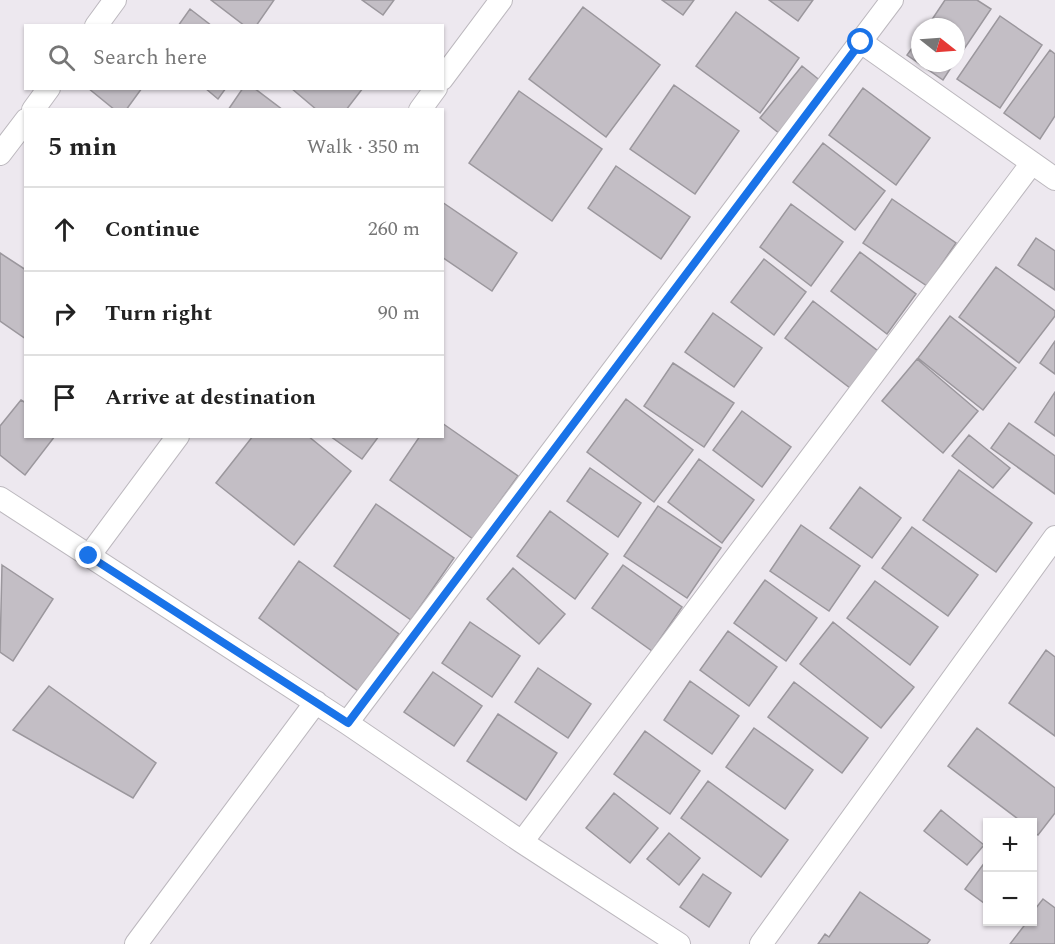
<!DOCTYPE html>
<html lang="en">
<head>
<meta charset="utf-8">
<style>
  :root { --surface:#fff; --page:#f2f2f2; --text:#222; --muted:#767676; --line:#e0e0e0 }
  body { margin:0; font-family:Spectral,serif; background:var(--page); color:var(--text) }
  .controls { position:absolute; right:18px; bottom:18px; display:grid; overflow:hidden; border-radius:0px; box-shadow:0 2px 4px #0004 }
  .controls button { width:54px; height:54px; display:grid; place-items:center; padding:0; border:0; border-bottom:2px solid var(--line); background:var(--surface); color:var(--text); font:30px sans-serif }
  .compass { position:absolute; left:911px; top:18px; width:54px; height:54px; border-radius:50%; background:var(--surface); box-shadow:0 2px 4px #0004; rotate:107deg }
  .stop { position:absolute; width:18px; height:18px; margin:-14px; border:4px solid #1a73e8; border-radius:50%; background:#fff }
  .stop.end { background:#1a73e8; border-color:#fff; box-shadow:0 2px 6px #0008 }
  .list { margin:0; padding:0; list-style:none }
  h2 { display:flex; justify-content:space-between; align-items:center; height:78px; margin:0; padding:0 24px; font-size:26px }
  h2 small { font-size:20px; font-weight:400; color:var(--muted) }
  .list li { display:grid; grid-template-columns:39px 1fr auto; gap:18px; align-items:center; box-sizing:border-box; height:84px; padding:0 24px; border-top:2px solid var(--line) }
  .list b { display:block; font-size:22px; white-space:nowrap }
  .list em { font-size:20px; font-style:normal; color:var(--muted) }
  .icon { flex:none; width:33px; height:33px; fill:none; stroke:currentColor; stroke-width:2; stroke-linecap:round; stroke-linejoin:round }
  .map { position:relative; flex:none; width:1055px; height:944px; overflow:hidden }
  .search { position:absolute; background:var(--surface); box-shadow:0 2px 4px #0004; left:24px; top:24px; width:420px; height:66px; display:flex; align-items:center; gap:15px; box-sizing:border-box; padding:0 21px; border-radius:0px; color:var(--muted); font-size:22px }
  .panel { position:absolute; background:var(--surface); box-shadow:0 2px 4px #0004; left:24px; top:108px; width:420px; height:330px; border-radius:0px }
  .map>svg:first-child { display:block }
</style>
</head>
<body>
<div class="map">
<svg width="1055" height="944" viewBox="0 0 1055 944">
  <rect width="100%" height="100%" fill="#ede8ef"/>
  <path fill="#c3bec5" stroke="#9b979d" stroke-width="1.5" d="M211 0H274L256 26H245Z
    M362 0H394L383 15Z
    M662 0H694L683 15Z
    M769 0H813L798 21Z
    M945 0H977L991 9 956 61V27H927Z
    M583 7 660 65 606 137 529 79Z
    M190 9 212 26H178Z
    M736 12 799 58 760 113 696 66Z
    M1000 16 1042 45 1000 108 957 79Z
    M920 37V63H954L943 80 907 55Z
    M1050 50 1055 54V116L1040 139 1004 113Z
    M802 66 822 82 780 134 760 118Z
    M674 85 739 131 695 194 630 149Z
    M88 88H142L126 110H115Z
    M205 88H226L218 99Z
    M243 88H254L283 110H228Z
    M291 88H363L346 110H317Z
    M863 88 930 138 896 185 829 135Z
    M519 91 602 149 552 221 469 163Z
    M823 143 885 191 855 230 793 182Z
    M616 166 690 217 661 259 588 208Z
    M892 199 956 243 927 286 863 243Z
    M442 202 517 253 492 291 442 257Z
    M791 204 843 242 811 286 760 247Z
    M1036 238 1055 251V290L1018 265Z
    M860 252 916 294 887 334 831 291Z
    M0 253 26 270V339L0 321Z
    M764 259 806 292 774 335 731 302Z
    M996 267 1055 311V316L1019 363 959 317Z
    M813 301 878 351 850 388 785 338Z
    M713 313 762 348 734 387 685 352Z
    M950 316 1016 368 983 410 918 358Z
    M1055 341V374L1040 363Z
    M917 359 978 411 943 453 882 401Z
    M673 363 734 403 704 447 644 406Z
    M1055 392V436L1035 422Z
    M626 399 693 450 654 502 587 452Z
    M21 400 26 403V436H55L25 475 0 455V426Z
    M742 411 791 447 762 487 713 450Z
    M442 423 518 476 473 539 390 480 420 436H442Z
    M1009 423 1055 456V494L991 448Z
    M969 435 1010 468 993 488 952 456Z
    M253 436H308L351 471 294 545 216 483Z
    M330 436H379L362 459Z
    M699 459 754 500 722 543 668 502Z
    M590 468 641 503 618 537 567 501Z
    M959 470 1032 523 996 572 923 520Z
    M860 487 901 518 872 558 830 528Z
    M376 504 454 558 411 620 334 566Z
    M658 506 721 548 687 598 624 556Z
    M550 511 608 554 575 599 517 556Z
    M801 525 860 566 829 611 770 571Z
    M912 527 978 575 948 616 882 568Z
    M299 561 399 634 358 691 259 618Z
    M2 565 53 599 13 661 0 652Z
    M623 565 682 607 652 651 592 608Z
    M513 568 565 614 539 644 487 599Z
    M765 580 817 618 786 661 734 623Z
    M875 581 938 627 910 665 847 618Z
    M470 622 520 656 492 697 442 663Z
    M833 622 914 687 881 728 800 664Z
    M728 631 777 667 749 706 700 670Z
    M1046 650 1055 657V736L1009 703Z
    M538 668 591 704 568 738 515 702Z
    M433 672 482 706 454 746 404 712Z
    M690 681 739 716 712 754 664 720Z
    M794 682 868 738 842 773 768 717Z
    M49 686 156 763 133 798 13 730Z
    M498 714 557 753 526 800 467 761Z
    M754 728 813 770 785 809 726 767Z
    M977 728 1055 788V813L1038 835 1032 831V822H1022L948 766Z
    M645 731 700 771 670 814 614 774Z
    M708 781 788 840 761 877 681 818Z
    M614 793 658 828 630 863 586 828Z
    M941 810 984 845 967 865 924 831Z
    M669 833 700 858 679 885 647 859Z
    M988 858V906L965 889Z
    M703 874 731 893 709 927 680 907Z
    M860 892 930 940 927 944H818L825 934 829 937Z
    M1043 899 1055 908V944H1010L1027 922H1032V913Z"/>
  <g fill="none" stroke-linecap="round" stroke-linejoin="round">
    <defs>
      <path id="minor" d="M96 26 115 0
        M861 42 1055 179
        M442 79 501 0
        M33 110 49 88
        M420 110 436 88
        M0 154 26 120
        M0 498 347 723 522 842 679 944
        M89 556 178 436
        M347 723 892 0
        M522 842 1032 163
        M136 944 316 702
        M761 944 1055 537"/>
    </defs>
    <use href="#minor" stroke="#bcb8be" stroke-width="24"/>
    <use href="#minor" stroke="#fff" stroke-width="22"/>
  </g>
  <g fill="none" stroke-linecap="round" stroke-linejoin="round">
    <path stroke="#1a73e8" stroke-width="8" d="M89 556 348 723 861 42"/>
  </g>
</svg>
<div class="controls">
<button>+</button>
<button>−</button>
</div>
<svg class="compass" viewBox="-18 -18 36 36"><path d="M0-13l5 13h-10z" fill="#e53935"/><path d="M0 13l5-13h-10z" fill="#767676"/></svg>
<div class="stop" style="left:861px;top:42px"></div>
<div class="stop end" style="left:89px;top:556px"></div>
<div class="search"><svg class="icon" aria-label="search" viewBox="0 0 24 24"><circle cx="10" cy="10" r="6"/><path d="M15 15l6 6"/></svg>Search here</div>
<section class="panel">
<h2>5 min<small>Walk · 350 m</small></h2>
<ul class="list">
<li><svg class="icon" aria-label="ahead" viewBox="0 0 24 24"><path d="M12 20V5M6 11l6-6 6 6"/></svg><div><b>Continue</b></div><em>260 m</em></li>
<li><svg class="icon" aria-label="right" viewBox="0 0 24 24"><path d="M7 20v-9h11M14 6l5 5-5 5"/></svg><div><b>Turn right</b></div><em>90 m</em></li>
<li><svg class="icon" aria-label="arrive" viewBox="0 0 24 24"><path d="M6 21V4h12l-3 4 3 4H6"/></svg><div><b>Arrive at destination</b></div></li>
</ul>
</section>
</div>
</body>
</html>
